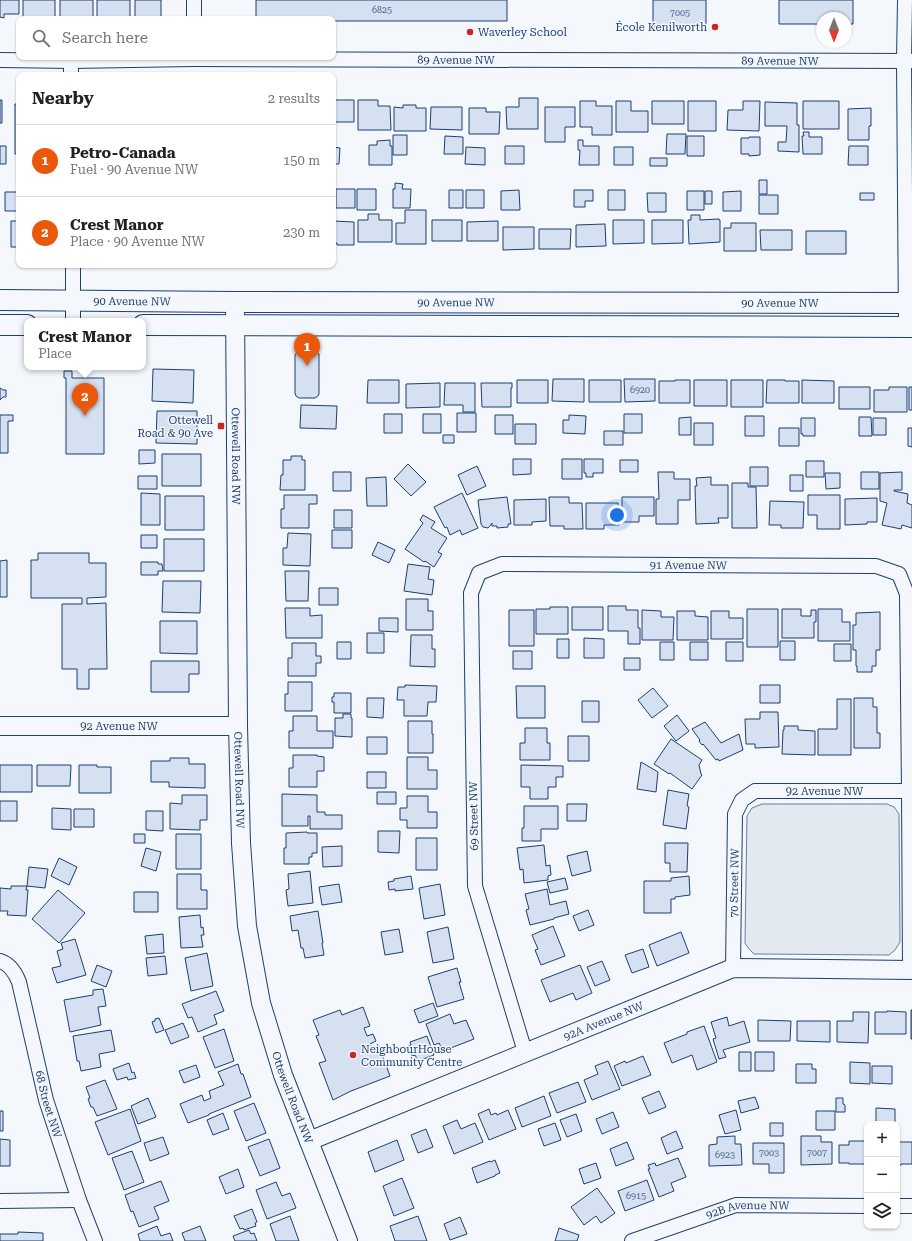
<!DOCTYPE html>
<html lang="en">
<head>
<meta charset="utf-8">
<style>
  :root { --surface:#fff; --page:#f2f2f2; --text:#202124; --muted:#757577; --line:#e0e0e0; --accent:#ea580c }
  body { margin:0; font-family:"Roboto Serif",serif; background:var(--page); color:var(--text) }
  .controls { position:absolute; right:12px; bottom:12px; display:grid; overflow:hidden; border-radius:8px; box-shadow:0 1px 3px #0004 }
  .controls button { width:36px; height:36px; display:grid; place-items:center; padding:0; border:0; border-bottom:1px solid var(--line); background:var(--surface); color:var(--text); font:20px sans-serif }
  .compass { position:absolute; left:816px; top:12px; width:36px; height:36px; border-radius:50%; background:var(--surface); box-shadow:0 1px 3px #0004; rotate:180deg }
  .you { position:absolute; left:617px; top:515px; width:14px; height:14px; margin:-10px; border:3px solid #fff; border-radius:50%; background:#1a73e8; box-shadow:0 0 0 6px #1a73e833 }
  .badge { display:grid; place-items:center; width:26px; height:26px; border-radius:50%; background:var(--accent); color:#fff; font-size:13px; font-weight:700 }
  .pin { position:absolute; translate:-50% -33px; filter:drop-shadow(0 1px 2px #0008) }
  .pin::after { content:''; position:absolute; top:21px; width:14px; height:12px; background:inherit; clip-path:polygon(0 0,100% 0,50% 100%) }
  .popup { position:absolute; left:24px; top:318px; width:122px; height:52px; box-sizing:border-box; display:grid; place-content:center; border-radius:8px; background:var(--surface); filter:drop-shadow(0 1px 3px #0005); font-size:13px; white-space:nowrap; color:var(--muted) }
  .popup b { font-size:15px; color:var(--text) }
  .popup::after { content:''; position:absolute; left:50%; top:100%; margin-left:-8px; border:8px solid transparent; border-top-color:var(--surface) }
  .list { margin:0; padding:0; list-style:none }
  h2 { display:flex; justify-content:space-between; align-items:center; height:52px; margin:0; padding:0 16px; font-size:17px }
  h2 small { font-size:13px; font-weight:400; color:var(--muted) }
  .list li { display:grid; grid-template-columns:26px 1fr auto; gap:12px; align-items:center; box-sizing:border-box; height:72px; padding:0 16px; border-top:1px solid var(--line) }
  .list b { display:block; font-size:15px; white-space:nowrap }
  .list p { margin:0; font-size:13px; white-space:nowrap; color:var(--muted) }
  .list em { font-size:13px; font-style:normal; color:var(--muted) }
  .icon { flex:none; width:22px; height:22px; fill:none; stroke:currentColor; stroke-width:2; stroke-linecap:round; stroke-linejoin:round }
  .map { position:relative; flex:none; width:912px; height:1241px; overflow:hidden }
  .search { position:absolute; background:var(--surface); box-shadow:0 1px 3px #0004; left:16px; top:16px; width:320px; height:44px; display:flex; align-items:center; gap:10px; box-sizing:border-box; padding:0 14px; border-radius:8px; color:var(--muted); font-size:15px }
  .panel { position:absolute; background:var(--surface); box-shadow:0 1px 3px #0004; left:16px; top:72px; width:320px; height:196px; border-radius:8px }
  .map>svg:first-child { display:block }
</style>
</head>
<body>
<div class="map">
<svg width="912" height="1241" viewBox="0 0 912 1241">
  <rect width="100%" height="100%" fill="#f4f7fb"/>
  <path fill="#e3e9f0" stroke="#687fa3" d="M762 804H887L894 807 899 814 900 942 895 950 889 955 754 954 749 949 745 943 747 816 752 808Z"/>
  <path fill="#d5e0f0" stroke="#1d3f73" d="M0 0H19V14H4V18L0 17Z
    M23 0H55V17H39V19H23Z
    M60 0H93V18L60 19Z
    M97 0H130V19H97Z
    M135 0H161V19H135Z
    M256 0H507V21H333V19H256Z
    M653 0H706V27L653 26Z
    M779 0H853V24H846V18H822V24H779Z
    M519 98H538V129H507L506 107H519Z
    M0 100H2V123H0Z
    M333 100H354V122H333Z
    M358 100H378V106H390L391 130H358Z
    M580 101H596V106H612V135H592V127H580Z
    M616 101H631V111H648V132H616Z
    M652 101H684V124H652Z
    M688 101H716V131H688Z
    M743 101H760L759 131 727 130 728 110H743Z
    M803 101H839V129H803Z
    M765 102 797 103V125H799V152L778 151V142H786L787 126H765Z
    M15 104H19V154H15Z
    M403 105H416V108H426V131H394V107L403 108Z
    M431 107H462V130L430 129Z
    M545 107H575V127H565V142H545Z
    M469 108H486V112H500L499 134H469Z
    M871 108V126H869V140H848V109Z
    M803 132H809V137H822V154H803L802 136H804Z
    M667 134H686L685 154H666Z
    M393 135H407V155H393Z
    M445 136 463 137V154H444Z
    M687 136H704V156H687Z
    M749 137H760V155L749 156V154H741V138H749Z
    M390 140V146H392V165H369V145H377V141Z
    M578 140H583V146H599V165H579L580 150H578Z
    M0 146H6V164H0Z
    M505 146H524V164H505Z
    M849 146H868V165H848Z
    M333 147 340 148 339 164H333Z
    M466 147 485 148V165L465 164Z
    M614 147H633V165H614Z
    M650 158H667V166H650Z
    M759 180H767V194H759Z
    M395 183 403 184 402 189H411L410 208H393V189H395Z
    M336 189H355V208H336Z
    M357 189H376V210H357Z
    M449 190H463V208H449Z
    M466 190H484V208H466Z
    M519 190 520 210H501V191Z
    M574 190H593V201H585V207H574Z
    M608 190H625V210H608Z
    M687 191H704V210H687Z
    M705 191H712V204H705Z
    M741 191V211H723V192Z
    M5 192H19V211H5Z
    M647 193H666V212H648Z
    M860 193H874V200H860Z
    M759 195H778V214H759Z
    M405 210H426V244H396V223H405Z
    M368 214H379V220H392V242H358V220H368Z
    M691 215H700V220L719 219V220H720V242L689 244 688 220H691Z
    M19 219V247H11V221H19Z
    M432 220H462V241H432Z
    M613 220H644V243L613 244Z
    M652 220H683V243L652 244Z
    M333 221 354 222V245H337V243H333Z
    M498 221V241H467V222Z
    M731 223H756V251H724V228H731Z
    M605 224 606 246 576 247V225Z
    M503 227H534V249L503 250Z
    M539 229H571L570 249H539Z
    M760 230H792V250H761Z
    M806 231H846V254H806Z
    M300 350H315L319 354V394L318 396 315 398H299L296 396 295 393V355L298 351Z
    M153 369 194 370 193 403 152 401Z
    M64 371H72V378H104V454H66V378H64Z
    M553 379H584V402L552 401Z
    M624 379H655V401L625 402Z
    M368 380H399V403H367Z
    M517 380H548V403H517Z
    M589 380H621V402H589Z
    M675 380H690V403H659V381H675Z
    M694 380H727V406H694Z
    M731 380H763V407H731Z
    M767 380H785V381H799V403H766Z
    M802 380 834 381V403H802Z
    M440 383V407L406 408V384Z
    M445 383H475V412H463V405H444Z
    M481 383H512V388H511V407H482Z
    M839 387H870V409H839Z
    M889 387H907V412H874V390H889Z
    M909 387H912V410H909Z
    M0 388 3 390H6V397H3L0 400Z
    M301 405 337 406 336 429 300 428Z
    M157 411H197V444L156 443Z
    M457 413H476V432H457Z
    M384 414H402V433H384Z
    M423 414H441V433H423Z
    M624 414H642V433H624Z
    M0 415H13V421H8V453H0Z
    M495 415H513V434H495Z
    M569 415 586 416 585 434 563 433V420H569Z
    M745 416H764V436H745Z
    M691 417V435H679V418Z
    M859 417H871L872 436H859Z
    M801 418H815V436H803V434H801Z
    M873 418H886V435H873Z
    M694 423H713V445H694Z
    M515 424H536V444H515Z
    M779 428H799V446H779Z
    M908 428H912V447L908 446Z
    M604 431H623V445H604Z
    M443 435H454V443H443Z
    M139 450H155V463L139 464Z
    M162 454H201V486H162Z
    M291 456H302V460H305V490H280L281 475H283V460H291Z
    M513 459H531V474L513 475Z
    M562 459H582V479H562Z
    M584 459H603V473H593V477H586V473H584Z
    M620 460H638V472H620Z
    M806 461H824V477H806Z
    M408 464 426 482 411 496 394 479Z
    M477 466 486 486 467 495 458 475Z
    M750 467H768V486H750Z
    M333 472H351V491H333Z
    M658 472H674V479H690V500H678V524H656V499H659Z
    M861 472H879V489H861Z
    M902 472V490H894V491L908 494 907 503 912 505V528L902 525 901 529 882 525 887 503 880 501V473Z
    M825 473H840V488L826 489Z
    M790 475H803V491H790Z
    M138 476H157V489H138Z
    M386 477 387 506H367L366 478Z
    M711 477V485H728V518H718L719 523 696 524 695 486H697L696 478Z
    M732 483H748V487H756L757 528H732Z
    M141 493 160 494V525H141Z
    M462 493 478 528 462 535 460 530 450 535 447 527 445 528 434 507Z
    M284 495H317V504H309V528H281V509H284Z
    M808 495H840V529H817V515H808Z
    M165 496H204V530H165Z
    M507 497 511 524H508V527L497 528V526H492V523L490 526 488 528 483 527 481 524 478 500Z
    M549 497H569V503H582L583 529H564V526H550Z
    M622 497H654V516H639V522H622Z
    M877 498V522H867V524L845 525V499Z
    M546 499V521L532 522V525H514V500Z
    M770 501 804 502 803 528H781V525H769Z
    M586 503H618L619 525H604V529H586Z
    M334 510H352V528H334Z
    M423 515 435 522 431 528 447 538 438 552 442 554 434 567 425 561 424 562 405 549 423 523 420 520Z
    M332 530H352V548H332Z
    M288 533 311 534 310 566 283 565V548H287Z
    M141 535H157V548H141Z
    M164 539H204V571H164Z
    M378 542 395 550 389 563 372 555Z
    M38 553H89V563H106V597L87 598V604L106 603 107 669H89V689H77V669H62V604H82V598H31V560H38Z
    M7 560V597H0V561Z
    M141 562H158V564H162L163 571H158V575H141Z
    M408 564 430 567 428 579 434 580 432 595 404 591Z
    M285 571H309L308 601H286Z
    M163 581H201L200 613 162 612Z
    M319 588H338V605H319Z
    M406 599H428V611H433V630H406Z
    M608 606H626V610H638V628H640V644H628V631H608Z
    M550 607H568V634H536V609H550Z
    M572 607H603V630H572Z
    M285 608H310V616L322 615V638H286Z
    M747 609H778V647H747Z
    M782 609H801V616H811V610H816V622H814V638H782Z
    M818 609H842V622H850V641H818Z
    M509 610H534V646H509Z
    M642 610 661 611V617H674L673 640H642Z
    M677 611H695V616L708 617V640H677Z
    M711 611H729V618H743V639H711Z
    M880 612V650H876V666H872V672H857V666H856V650H853V625H856V613Z
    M379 618H398V632L379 631Z
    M160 621H197V654L160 653Z
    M367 633H384V653H367Z
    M411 635H432V649H435V667L410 666Z
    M584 638 604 639V658H584Z
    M557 639H569V658H557Z
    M780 641H795V660H780Z
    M337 642H351V659H337Z
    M660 642H674V660H660Z
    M690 642H708V660H690Z
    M726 642H743V661H726Z
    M292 643H316V656H321V663H316V676H288V658H292Z
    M834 644H851V661H834Z
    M513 651H532V669H513Z
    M624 658H640V670H624Z
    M151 661H199V674H189V692H151Z
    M288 682H312V711H285V694H288Z
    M405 685 437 686 436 702H428L427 716H404V700H397L398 687H405Z
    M760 685H780V703H760Z
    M516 686H545V718H517Z
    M653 688 668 706 652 718 638 700Z
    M334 693H351V713H334V702H332V697H334Z
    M367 698H384L383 718 367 717Z
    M854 698H873V707H877V733H880V748H854Z
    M837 699H851V755H818V729H837Z
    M582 701H599V722H582Z
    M760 712H778L779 747 755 748V744H746L745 719H760Z
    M343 714H351V718H352V737L335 736V718H343Z
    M677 715 689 731 676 741 664 726Z
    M293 716H317V731H333V748H289V731H293Z
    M408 721H432V734H433V753H408Z
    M705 722 721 743 739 734 743 750 719 761 718 759 716 760 703 744 702 745 699 741 700 740 692 729Z
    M784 726H798V730L815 731V755L782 754 783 730H784Z
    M525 728H547V743H550V760H520V743H525Z
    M568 736H589V761H568Z
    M367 737H387V754H367Z
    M671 739 702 760 699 765 701 774 702 775 692 789 670 773 669 774 654 764Z
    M293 755H317V756L324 757V771H317V787H289V768H293Z
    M407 757H428V770H437V789H407Z
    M170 758H189V764H205V788L169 787V782H151V761H170Z
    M641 762 658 772 656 792 637 789Z
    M0 765H32V792H0Z
    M37 765H71L70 786H37Z
    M79 765H97V767H111V793H79Z
    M521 765 563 766V777H556V787H548V799H530V787H521Z
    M367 772H386V788H367Z
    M668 790 689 794 687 806 689 807 686 829 663 825Z
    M377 792H396V804H377Z
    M282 794 317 795V812H325V815H342V829H310V816H308V826H282Z
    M182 795H207V820H200V830L170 829V803L182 804Z
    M407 796H428V812H437V828H407V820H400V808H407Z
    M0 801H17V821H0Z
    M567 804H587L586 821H567Z
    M524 806H558V829H541V841H522V828H524Z
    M52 808 71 809V830L52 829Z
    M74 809H94V827H74Z
    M146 811H163V831L146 830Z
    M378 831H400L399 853 378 852Z
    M307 832V833H317V853H312V857H309V864H284V848H286V833Z
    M134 834H145V843H134Z
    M176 834H201V869H176Z
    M416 838H437V870H416Z
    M665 843H688L687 872H670V863H665Z
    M544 845 546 866 550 865 551 875 548 876V880L524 883 523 869 520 870 517 848Z
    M342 846V866L323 867 322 847Z
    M146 848 161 852 156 871 141 866Z
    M587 851 591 871 572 876 567 856Z
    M59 858 77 867 69 885 51 876Z
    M29 867 48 869 45 888 27 886Z
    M310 871 313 903 288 906 286 890 289 889 288 874Z
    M177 874H201V890H207V909H177Z
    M411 876 413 889 395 891V889L389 890 388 882 394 881V879Z
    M689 876 690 895 675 897V899H671V913H644V881H671V878Z
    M565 878 568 889 550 893 547 882Z
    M339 884 342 902 322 905 319 887Z
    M440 884 445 915 424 919 419 888Z
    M11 886H27L26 890H28L26 916 7 915 8 911H0V888L11 889Z
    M547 889 550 905 566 901 569 914 554 918V919L530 925 526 910 529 909 525 894Z
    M58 890 85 913 59 943 32 919Z
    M134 892H158V912H134Z
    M588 910 594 925 579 931 573 916Z
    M318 911 323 943H322L324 955 305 958 303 948H301L298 930 292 931 290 916Z
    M200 915 201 928 203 927 204 935H201L203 947 181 948 179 917Z
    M553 926 565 956 541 965 535 950 538 949 532 935Z
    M448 927 454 959 433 963 427 932Z
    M399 929 403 952 385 955 381 932Z
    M681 932 689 953 657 966 649 945Z
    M163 934 164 953 147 954 145 936Z
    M75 939 86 975 57 983 52 968 61 966 57 951 63 949 61 943Z
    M643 949 649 967 632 973 625 955Z
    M207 953 213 986 191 991 185 958Z
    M165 956 167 974 148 976 146 958Z
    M602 961 610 980 595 986 587 967Z
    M97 965 112 971 106 987 91 981Z
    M580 965 592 993 576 1000 573 993 550 1002 541 980Z
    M457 968 461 982H459L464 999 437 1007 428 977Z
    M103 989 106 1006 98 1007 101 1025 70 1032 64 1000 93 995V990Z
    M216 991 224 1011 214 1015 217 1024 198 1032 192 1017 188 1018 182 1004Z
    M433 1003 438 1016 419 1023 414 1010Z
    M363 1007 370 1026 364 1028 367 1036 373 1034 376 1041 370 1044 372 1049 379 1046 390 1076 351 1091 333 1100 319 1063 326 1061 316 1036 319 1035 313 1020 340 1010 342 1015Z
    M911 1010H912V1039H911Z
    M887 1011 906 1012V1034H875V1012H887Z
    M853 1012H869L868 1043 837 1042V1021H853Z
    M450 1014 454 1024 466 1020 474 1039 443 1051 439 1043 434 1045 426 1024Z
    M727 1017 729 1026 744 1021 750 1042 723 1050 726 1057 719 1059 713 1039 716 1038 711 1022Z
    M159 1018 164 1030 156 1033 152 1022 155 1021V1019Z
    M758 1020 791 1021 790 1041H758Z
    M797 1021H830V1042L797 1041Z
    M183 1023 189 1037 171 1044 165 1030Z
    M704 1026 717 1062 697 1070 692 1055 672 1063 664 1043 687 1034V1032Z
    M224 1029 234 1061 215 1068 203 1037Z
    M111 1030 115 1051 99 1054 101 1067 81 1071 79 1061H77L73 1036Z
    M427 1036 434 1055 418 1061 415 1055 412 1056 408 1046 411 1045 410 1042Z
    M739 1052H751V1071H739Z
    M755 1052H774V1071H755Z
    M643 1056 651 1075 622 1086 614 1066 625 1061 626 1063Z
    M608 1061 620 1089 592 1100 584 1080 598 1074 595 1066Z
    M850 1062 870 1063V1084L850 1083Z
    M129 1063 132 1073 134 1072 136 1078 128 1080 127 1077 117 1080 113 1069Z
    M238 1064 241 1074H243L251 1097 209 1114V1115L188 1123 180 1104 202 1095 204 1101 211 1098 209 1091 224 1085 218 1072Z
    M796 1064H812V1069H816V1083H796Z
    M196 1065 200 1077 184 1083 179 1071Z
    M872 1066H892V1084L872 1083Z
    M105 1080 117 1109 97 1116 93 1107H91L88 1099 90 1098 86 1087Z
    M578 1082 586 1102 557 1113 549 1093Z
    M659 1091 666 1107 649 1114 642 1098Z
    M544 1096 551 1116 522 1127 515 1108Z
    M755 1097 759 1108 741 1113 738 1101Z
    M148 1098 156 1117 138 1124 131 1106Z
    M836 1098H843V1104L845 1105V1112H836Z
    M254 1103 266 1133 246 1141 234 1111Z
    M876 1108 895 1109V1124H876Z
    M130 1109 141 1141 108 1155 95 1122Z
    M489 1109 491 1115 496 1113 497 1115 508 1110 516 1129 489 1140 478 1114Z
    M736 1110 741 1130 725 1134 719 1115Z
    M0 1111H3V1131H0Z
    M816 1111H835V1130H816Z
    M613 1112 619 1127 602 1134 596 1119Z
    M223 1113 229 1129 213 1135 207 1120Z
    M576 1114 582 1131 567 1137 560 1120Z
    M457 1120 461 1129 475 1123 483 1142 454 1154 443 1126Z
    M555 1123 561 1140 544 1146 538 1129Z
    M770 1123H783V1136H770Z
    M426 1129 433 1147 418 1153 411 1135Z
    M676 1131 683 1148 667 1154 661 1138Z
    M735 1136V1144H741L742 1165 709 1166V1145L717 1144V1137Z
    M801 1136H821V1142H832V1164L801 1165Z
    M163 1137 169 1154 150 1161 144 1143Z
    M0 1139 10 1140V1166H0Z
    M269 1139 280 1168 260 1176 248 1147Z
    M397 1140 404 1160 375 1172 368 1152Z
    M849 1141H867V1164H849V1163H839V1145H849Z
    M627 1142 634 1159 616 1166 610 1149Z
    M897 1142H912V1164H901V1165H897Z
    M753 1143H784V1173H769V1164H753Z
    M132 1151 144 1182 124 1190 112 1158Z
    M678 1158 686 1177 671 1183 674 1191 659 1197 648 1169H650L648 1165 655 1163 656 1166Z
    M495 1160 500 1173 495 1175V1176L477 1183 472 1168 490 1161 491 1162Z
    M596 1163 601 1178 584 1184 579 1169Z
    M238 1169 244 1187 226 1194 219 1177Z
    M402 1178 414 1208 394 1216 383 1186Z
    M647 1180 654 1200 625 1211 618 1191Z
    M161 1181 169 1201 154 1207 159 1219 139 1227 133 1211 131 1212 125 1195Z
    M276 1182 282 1196 290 1193 296 1208 267 1219 256 1190Z
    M597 1188 615 1213 601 1223 596 1216 584 1225 571 1207Z
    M252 1209 257 1222 255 1223 256 1226 244 1230 243 1228 240 1229 234 1216Z
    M290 1216 299 1241H276L270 1224Z
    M418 1216 427 1241H395L390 1226Z
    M460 1217 467 1234 450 1240 444 1224Z
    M157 1226 161 1236 170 1233 173 1241H140L138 1234Z
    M200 1226 206 1241H185L182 1233Z
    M559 1228 579 1235 577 1241H555Z
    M249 1230 251 1234 254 1233 257 1241H235L233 1236Z
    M18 1232 43 1233V1241H0V1234H18Z"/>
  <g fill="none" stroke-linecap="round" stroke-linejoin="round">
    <defs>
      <g id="minor">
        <path d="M905 0 904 61 906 327"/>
        <path d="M194 19V0"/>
        <path id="s1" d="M0 60 71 61 194 59 912 61"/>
        <path d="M71 61V75"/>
        <path d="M73 265V321"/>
        <path id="s2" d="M0 961C10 964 15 972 19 982L46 1100 79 1200 95 1241"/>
        <path id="s3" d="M733 968 735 814 742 800 755 791H909"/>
        <path id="s4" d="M525 1052 475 886 471 593 479 573 502 564 876 566 899 574 907 594 909 791 910 970"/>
        <path d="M0 1201 79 1200"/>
        <path d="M897 1206H912"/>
        <path id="s5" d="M632 1241 736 1205 867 1206"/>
      </g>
      <g id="tertiary">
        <path id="s6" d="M235 302 238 726 241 843 247 926 261 1003 283 1075 348 1241"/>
        <path id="s7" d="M0 726H238"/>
        <path id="s8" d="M309 1141 733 968 912 970"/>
      </g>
      <g id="secondary">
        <path id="s9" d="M0 300 235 302 912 303"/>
        <path d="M0 325H27"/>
        <path d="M143 325 912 327"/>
      </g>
    </defs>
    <use href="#minor" stroke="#1d3f73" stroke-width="16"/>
    <use href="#tertiary" stroke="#1d3f73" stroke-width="20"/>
    <use href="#secondary" stroke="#1d3f73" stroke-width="22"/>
    <use href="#minor" stroke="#f4f7fb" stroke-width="14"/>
    <use href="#tertiary" stroke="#f4f7fb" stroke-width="18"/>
    <use href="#secondary" stroke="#f4f7fb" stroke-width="20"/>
  </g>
  <g fill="#c62828" stroke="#f4f7fb" stroke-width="1.5">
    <circle cx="715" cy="27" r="4"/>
    <circle cx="470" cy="32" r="4"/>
    <rect x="217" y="422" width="8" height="8" rx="2"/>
    <circle cx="353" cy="1055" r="4"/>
  </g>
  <g text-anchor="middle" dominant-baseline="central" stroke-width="3" stroke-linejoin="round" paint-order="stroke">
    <g font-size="9" fill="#4b6792">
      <text x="382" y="10">6825</text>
      <text x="680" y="13">7005</text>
      <text x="640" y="390">6920</text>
      <text x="769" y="1153">7003</text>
      <text x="817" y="1153">7007</text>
      <text x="725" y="1155">6923</text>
      <text x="636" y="1196">6915</text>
    </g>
    <g font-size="11" fill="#1d3f73" stroke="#f4f7fb" text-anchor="end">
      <text x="707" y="27">École Kenilworth</text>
      <text x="478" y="32" text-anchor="start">Waverley School</text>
      <text x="213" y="420">Ottewell<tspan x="213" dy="13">Road &amp; 90 Ave</tspan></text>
      <text x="361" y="1049" text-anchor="start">NeighbourHouse<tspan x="361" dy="13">Community Centre</tspan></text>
    </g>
    <g font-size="11" fill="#1d3f73" stroke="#f4f7fb">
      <text stroke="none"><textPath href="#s1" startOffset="456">89 Avenue NW</textPath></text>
      <text stroke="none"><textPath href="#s1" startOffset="780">89 Avenue NW</textPath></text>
      <text stroke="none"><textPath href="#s9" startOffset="132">90 Avenue NW</textPath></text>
      <text stroke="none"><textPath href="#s9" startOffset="456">90 Avenue NW</textPath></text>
      <text stroke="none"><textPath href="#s9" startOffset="780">90 Avenue NW</textPath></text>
      <text stroke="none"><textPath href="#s6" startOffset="154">Ottewell Road NW</textPath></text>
      <text stroke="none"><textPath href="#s4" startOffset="699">91 Avenue NW</textPath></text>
      <text stroke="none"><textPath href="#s7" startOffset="119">92 Avenue NW</textPath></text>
      <text stroke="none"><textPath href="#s6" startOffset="478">Ottewell Road NW</textPath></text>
      <text stroke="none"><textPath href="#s3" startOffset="255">92 Avenue NW</textPath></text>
      <text transform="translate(474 816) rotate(-91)">69 Street NW</text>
      <text stroke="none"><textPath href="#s3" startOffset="85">70 Street NW</textPath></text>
      <text stroke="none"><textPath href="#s8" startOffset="318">92A Avenue NW</textPath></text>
      <text stroke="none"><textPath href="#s6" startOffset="802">Ottewell Road NW</textPath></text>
      <text stroke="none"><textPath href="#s2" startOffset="155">68 Street NW</textPath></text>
      <text stroke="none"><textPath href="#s5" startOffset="121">92B Avenue NW</textPath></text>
    </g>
  </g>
</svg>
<div class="controls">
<button>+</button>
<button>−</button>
<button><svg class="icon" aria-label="layers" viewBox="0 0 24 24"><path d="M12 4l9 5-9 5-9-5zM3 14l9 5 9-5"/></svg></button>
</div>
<svg class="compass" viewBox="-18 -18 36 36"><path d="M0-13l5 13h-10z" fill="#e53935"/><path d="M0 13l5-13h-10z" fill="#757577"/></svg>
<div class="you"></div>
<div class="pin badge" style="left:307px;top:366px">1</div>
<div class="pin badge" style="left:85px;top:416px">2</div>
<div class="popup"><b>Crest Manor</b>Place</div>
<div class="search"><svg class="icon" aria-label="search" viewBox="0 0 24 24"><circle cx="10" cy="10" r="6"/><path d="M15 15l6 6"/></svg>Search here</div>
<section class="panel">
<h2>Nearby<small>2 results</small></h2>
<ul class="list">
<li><span class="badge">1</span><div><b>Petro-Canada</b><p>Fuel · 90 Avenue NW</p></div><em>150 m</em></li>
<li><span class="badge">2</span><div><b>Crest Manor</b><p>Place · 90 Avenue NW</p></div><em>230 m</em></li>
</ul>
</section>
</div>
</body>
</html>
